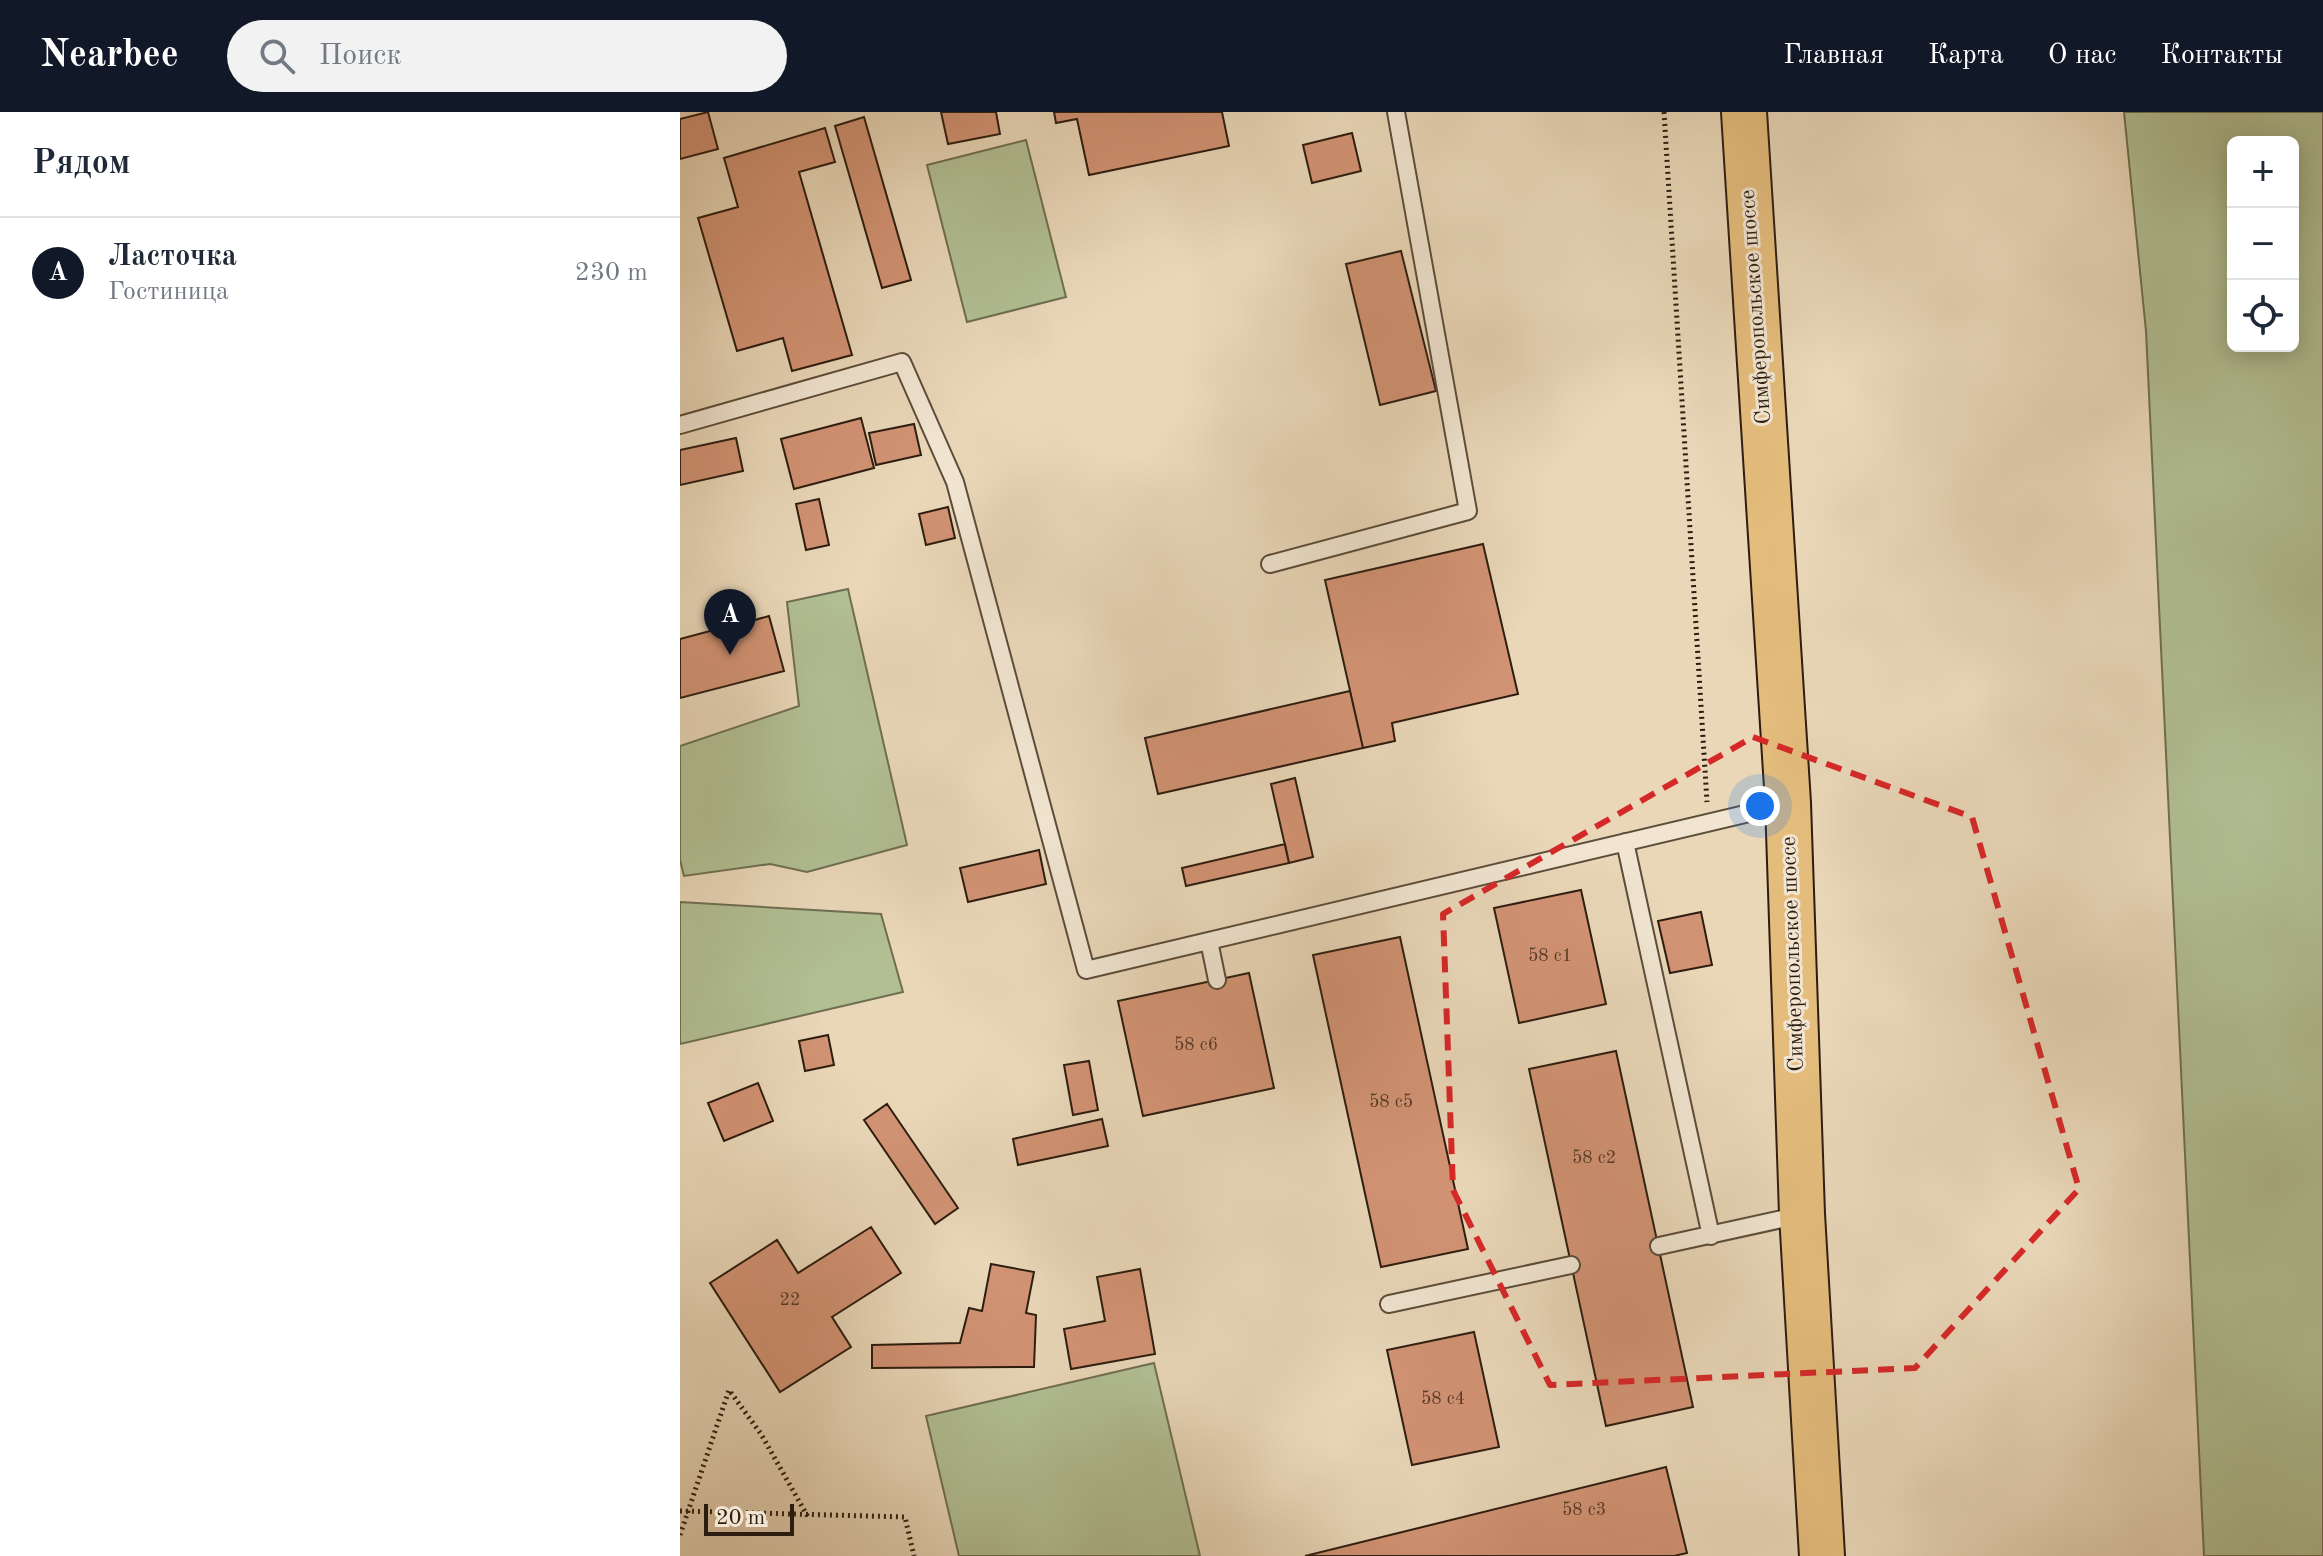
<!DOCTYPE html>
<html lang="ru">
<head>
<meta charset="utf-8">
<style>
  :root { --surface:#fff; --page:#f2f2f3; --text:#1f2937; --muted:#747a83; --line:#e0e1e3; --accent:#111827 }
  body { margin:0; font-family:"Old Standard TT",serif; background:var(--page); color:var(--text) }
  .controls { position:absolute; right:24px; top:24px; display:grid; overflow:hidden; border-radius:12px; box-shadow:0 4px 20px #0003 }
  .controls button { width:72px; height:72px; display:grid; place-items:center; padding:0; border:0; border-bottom:2px solid var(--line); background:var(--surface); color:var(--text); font:40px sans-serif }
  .scale { position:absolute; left:24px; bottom:20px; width:90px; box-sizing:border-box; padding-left:8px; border:4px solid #2d1d10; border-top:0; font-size:22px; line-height:28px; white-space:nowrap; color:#2d1d10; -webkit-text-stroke:6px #f1e5d1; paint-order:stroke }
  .you { position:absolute; left:1080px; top:694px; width:28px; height:28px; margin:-20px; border:6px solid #fff; border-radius:50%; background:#1a73e8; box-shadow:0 0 0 12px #1a73e833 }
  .badge { display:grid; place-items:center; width:52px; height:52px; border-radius:50%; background:var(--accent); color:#fff; font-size:26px; font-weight:700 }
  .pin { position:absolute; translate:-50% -66px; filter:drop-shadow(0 2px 4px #0008) }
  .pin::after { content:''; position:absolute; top:42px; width:28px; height:24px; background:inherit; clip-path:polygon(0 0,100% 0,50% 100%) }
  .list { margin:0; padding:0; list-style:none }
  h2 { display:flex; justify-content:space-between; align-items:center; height:104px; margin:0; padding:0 32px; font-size:34px }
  h2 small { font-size:26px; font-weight:400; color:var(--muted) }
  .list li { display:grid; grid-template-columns:52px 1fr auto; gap:24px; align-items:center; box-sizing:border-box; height:112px; padding:0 32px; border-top:2px solid var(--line) }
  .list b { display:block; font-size:30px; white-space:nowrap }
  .list p { margin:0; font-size:26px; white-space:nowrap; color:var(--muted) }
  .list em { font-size:26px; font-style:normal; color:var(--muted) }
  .icon { flex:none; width:44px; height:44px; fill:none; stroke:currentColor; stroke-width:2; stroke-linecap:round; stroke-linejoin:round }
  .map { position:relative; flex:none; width:1643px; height:1444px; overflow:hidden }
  header { display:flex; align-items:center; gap:48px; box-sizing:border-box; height:112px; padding:0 40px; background:var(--accent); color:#fff }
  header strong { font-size:38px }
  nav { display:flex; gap:44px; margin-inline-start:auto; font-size:28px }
  .search { width:560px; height:72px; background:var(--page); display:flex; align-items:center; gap:20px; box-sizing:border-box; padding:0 28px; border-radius:44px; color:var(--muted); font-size:30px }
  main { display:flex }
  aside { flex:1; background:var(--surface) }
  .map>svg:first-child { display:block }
</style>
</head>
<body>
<header>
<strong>Nearbee</strong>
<div class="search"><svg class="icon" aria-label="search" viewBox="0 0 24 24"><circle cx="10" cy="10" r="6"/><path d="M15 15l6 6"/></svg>Поиск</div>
<nav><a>Главная</a><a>Карта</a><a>О нас</a><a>Контакты</a></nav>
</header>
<main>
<aside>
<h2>Рядом<small></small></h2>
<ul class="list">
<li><span class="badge">A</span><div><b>Ласточка</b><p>Гостиница</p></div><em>230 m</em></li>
</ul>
</aside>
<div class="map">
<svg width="1643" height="1444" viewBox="0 0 1643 1444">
  <rect width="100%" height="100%" fill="#e9d7b8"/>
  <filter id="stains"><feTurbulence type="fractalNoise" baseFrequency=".0025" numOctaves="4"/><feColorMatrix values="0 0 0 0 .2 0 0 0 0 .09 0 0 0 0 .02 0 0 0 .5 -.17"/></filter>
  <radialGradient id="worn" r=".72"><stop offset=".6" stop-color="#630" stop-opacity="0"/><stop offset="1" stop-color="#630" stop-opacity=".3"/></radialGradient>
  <path fill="#b1bf93" stroke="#6f6e52" stroke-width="2" fill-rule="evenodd" d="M1444 0H1643V1444H1524L1466 219ZM1553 30H1613V234H1553Z
    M346 28 386 185 287 210 247 53Z
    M168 477 227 733 127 760 90 752 4 764 0 748V634L119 594 107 490Z
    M0 790 201 802 223 880 0 932Z
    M474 1251 520 1444H279L246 1304Z"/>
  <path fill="#d29374" stroke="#2d1d10" stroke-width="2" d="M28 0 38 37 0 47V7Z
    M261 0H316L320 22 268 32Z
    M374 0H542L549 34 409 63 397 7 376 11Z
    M184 5 231 168 202 176 155 14Z
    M145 16 155 50 119 60 172 243 112 259 103 226 57 239 18 106 58 95 44 46Z
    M672 21 681 59 632 71 623 33Z
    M721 139 756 279 700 293 666 152Z
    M181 306 194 356 114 377 101 327Z
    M234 312 241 343 196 353 189 321Z
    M56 326 63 359 0 373V338Z
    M139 387 149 433 126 438 116 392Z
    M268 395 275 426 246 433 239 402Z
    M803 432 838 582 712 611 715 629 683 636 645 468Z
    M62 503 64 511 89 504 104 559 0 586V527L45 515 43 508Z
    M670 579 683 636 478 682 465 626Z
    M615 666 633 745 609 751 591 672Z
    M605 732 609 751 506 774 502 756Z
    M359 738 366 772 288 790 280 756Z
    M901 778 926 892 839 911 814 796Z
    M1021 800 1032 853 990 861 978 809Z
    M720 825 788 1137 701 1155 633 843Z
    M569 861 594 976 463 1004 438 889Z
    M148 923 154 953 125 959 119 929Z
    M936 939 1013 1295 926 1314 849 957Z
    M409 949 418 998 393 1003 384 953Z
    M78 971 93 1009 44 1029 28 991Z
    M207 992 278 1096 255 1112 184 1008Z
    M422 1007 428 1034 338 1053 333 1027Z
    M191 1115 221 1161 152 1205 171 1235 100 1280 30 1171 97 1128 118 1161Z
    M311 1152 354 1160 346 1201 356 1203 354 1255 192 1256V1233L280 1231 289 1196 302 1199Z
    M460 1157 475 1242 391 1257 384 1217 425 1209 417 1165Z
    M794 1220 819 1335 732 1353 707 1238Z
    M986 1355 1007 1441 994 1444H625Z"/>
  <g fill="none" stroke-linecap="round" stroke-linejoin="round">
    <defs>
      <path id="lane" d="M0 313 222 250 275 370 406 858 1107 692
        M590 452 788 399 716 0
        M945 730 1031 1124
        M529 829 537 868
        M979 1134 1120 1103
        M709 1192 891 1153"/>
      <path id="primary" d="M1064 0 1108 691 1122 1102 1142 1444"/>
    </defs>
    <use href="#lane" stroke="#5c4c3a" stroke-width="20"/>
    <use href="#primary" stroke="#2d1d10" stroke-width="48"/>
    <path stroke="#2d1d10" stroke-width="5" stroke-dasharray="2 4" stroke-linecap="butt" d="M984 0 1027 690
      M0 1399 225 1405 234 1444
      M0 1423 49 1278 81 1322 128 1405"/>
    <use href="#lane" stroke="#f1e5d1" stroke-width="16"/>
    <use href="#primary" stroke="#e4bc7c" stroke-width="44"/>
  </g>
  <path fill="none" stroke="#d62828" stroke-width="6" stroke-dasharray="16 10" stroke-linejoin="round" d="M1073 625 1292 705 1399 1077 1235 1256 870 1273 773 1078 763 802Z"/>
  <g text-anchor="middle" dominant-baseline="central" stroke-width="6" stroke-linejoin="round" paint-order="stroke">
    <g font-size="18" fill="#563a29">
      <text x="870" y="844">58 с1</text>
      <text x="516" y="933">58 с6</text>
      <text x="711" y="990">58 с5</text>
      <text x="914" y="1046">58 с2</text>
      <text x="110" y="1188">22</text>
      <text x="763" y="1287">58 с4</text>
      <text x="904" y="1398">58 с3</text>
    </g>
    <g font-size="22" fill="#2d1d10" stroke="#f1e5d1">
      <text transform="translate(1076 195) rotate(-94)">Симферопольское шоссе</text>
      <text transform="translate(1113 842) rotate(-92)">Симферопольское шоссе</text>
    </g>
  </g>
  <rect width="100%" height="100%" filter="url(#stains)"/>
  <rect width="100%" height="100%" fill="url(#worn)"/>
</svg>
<div class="controls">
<button>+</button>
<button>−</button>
<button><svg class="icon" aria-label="locate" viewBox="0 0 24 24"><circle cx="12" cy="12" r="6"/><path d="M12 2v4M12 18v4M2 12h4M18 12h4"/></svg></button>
</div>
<div class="scale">20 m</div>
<div class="you"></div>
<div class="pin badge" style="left:50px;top:543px">A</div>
</div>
</main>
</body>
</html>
